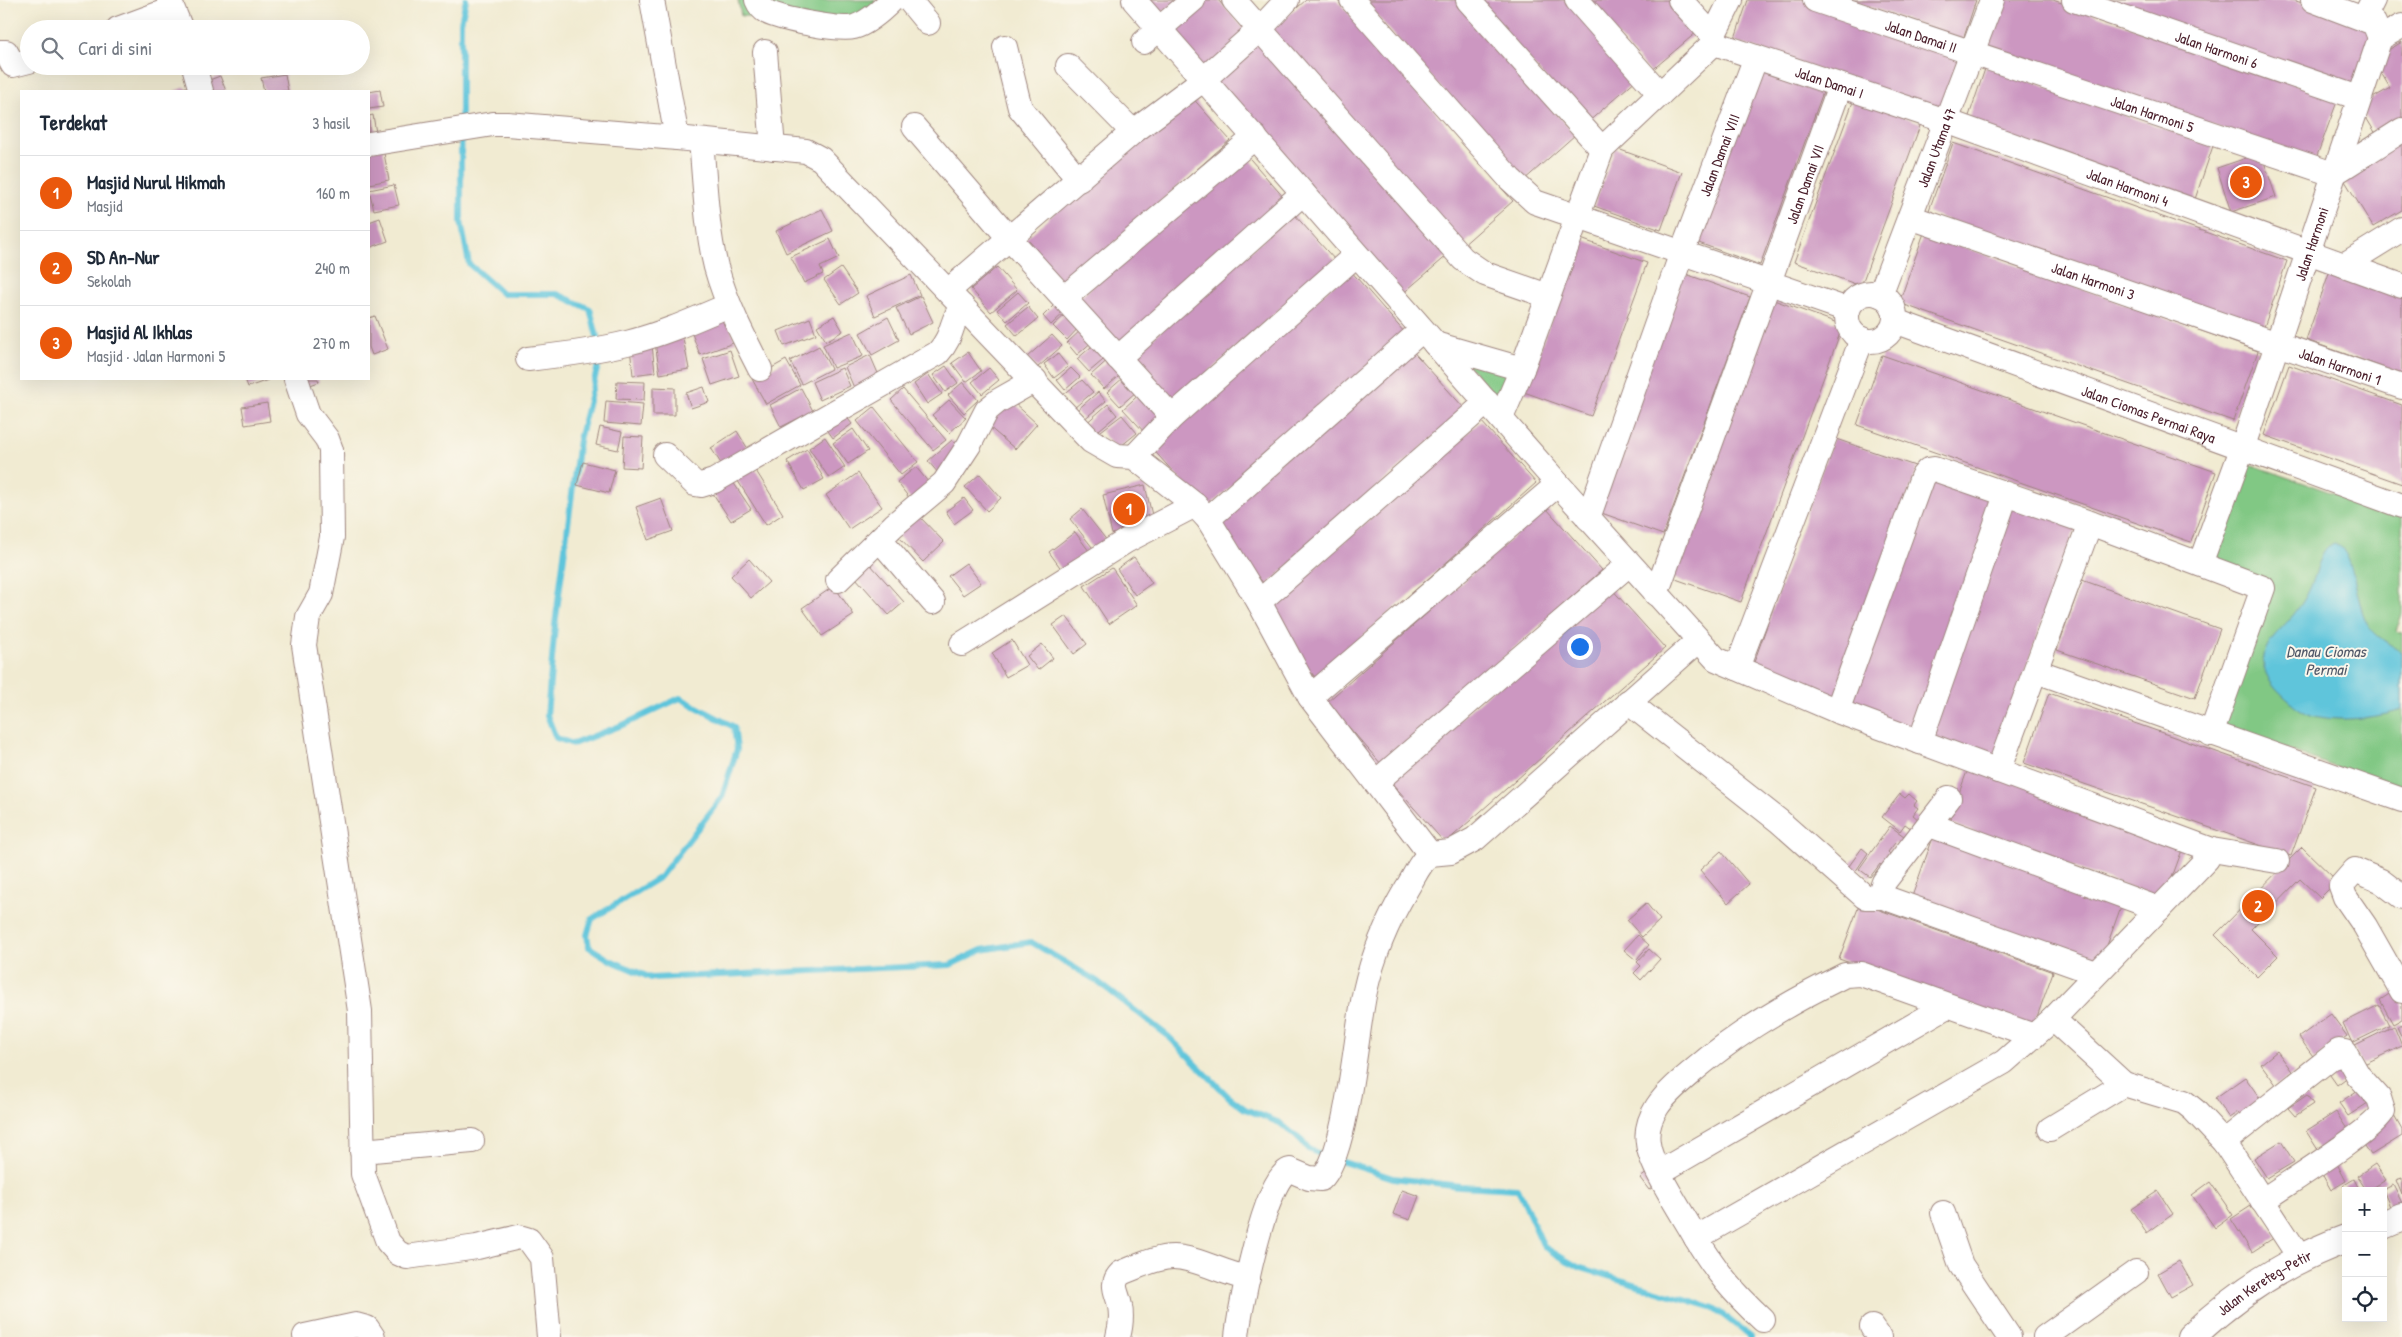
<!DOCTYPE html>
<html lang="id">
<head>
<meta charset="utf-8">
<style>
  :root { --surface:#fff; --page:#f2f2f3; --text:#1f2937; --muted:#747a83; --line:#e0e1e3; --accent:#ea580c }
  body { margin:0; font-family:"Patrick Hand",sans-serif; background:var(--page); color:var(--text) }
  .controls { position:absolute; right:15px; bottom:15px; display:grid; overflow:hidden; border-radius:0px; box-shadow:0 5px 20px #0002 }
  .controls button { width:45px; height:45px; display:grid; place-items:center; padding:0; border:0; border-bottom:1px solid var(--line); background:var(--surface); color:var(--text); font:25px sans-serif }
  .you { position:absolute; left:1579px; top:646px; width:18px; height:18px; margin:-12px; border:4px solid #fff; border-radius:50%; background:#1a73e8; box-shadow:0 0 0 8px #1a73e833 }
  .badge { display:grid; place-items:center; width:32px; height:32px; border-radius:50%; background:var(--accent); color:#fff; font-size:16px; font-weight:700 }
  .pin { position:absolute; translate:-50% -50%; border:2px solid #fff; box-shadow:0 1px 5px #0006 }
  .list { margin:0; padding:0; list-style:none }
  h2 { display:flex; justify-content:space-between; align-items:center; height:65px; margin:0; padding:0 20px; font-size:21px }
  h2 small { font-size:16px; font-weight:400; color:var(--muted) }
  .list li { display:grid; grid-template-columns:32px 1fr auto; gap:15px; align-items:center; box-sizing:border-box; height:75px; padding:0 20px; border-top:1px solid var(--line) }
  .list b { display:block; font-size:19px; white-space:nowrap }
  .list p { margin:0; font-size:16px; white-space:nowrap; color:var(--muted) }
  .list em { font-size:16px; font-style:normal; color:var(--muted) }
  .icon { flex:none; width:28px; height:28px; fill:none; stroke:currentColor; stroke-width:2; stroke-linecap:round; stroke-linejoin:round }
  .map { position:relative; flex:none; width:2402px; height:1337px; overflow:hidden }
  .search { position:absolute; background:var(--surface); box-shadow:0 5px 20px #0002; left:20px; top:20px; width:350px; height:55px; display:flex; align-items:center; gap:12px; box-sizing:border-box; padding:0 18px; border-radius:28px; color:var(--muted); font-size:19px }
  .panel { position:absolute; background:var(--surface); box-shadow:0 5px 20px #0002; left:20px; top:90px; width:350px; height:290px; border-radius:0px }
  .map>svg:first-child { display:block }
</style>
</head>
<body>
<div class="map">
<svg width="2402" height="1337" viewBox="0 0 2402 1337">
  <rect width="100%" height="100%" fill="#fbf7ec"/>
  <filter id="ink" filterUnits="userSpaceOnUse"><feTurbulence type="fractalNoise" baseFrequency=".02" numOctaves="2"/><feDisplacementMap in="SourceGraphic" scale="10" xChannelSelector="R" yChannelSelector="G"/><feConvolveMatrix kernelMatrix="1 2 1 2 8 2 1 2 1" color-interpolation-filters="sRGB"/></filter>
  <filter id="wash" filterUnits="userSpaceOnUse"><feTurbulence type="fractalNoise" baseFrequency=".0096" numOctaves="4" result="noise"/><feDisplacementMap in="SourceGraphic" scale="20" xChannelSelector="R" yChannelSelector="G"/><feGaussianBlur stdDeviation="1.12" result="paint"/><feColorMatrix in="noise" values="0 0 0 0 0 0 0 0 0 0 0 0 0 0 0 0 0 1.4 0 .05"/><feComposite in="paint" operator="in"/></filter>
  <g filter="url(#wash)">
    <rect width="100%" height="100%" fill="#f1ebd2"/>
    <path fill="#81c884" stroke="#667458" d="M738 0H875L871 19 741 16Z
      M1462 359 1510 372 1499 399Z
      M2241 461 2402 517V614L2396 631 2402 633V792L2222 725 2272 585 2204 562Z"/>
    <path fill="#5ec5db" stroke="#547283" d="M2336 543C2356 556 2355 601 2367 623 2375 637 2389 643 2402 653V710C2375 718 2339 723 2311 715 2299 711 2283 696 2275 687 2268 678 2261 668 2264 656 2267 638 2287 625 2297 610 2306 599 2313 583 2317 569 2321 557 2323 546 2336 543Z"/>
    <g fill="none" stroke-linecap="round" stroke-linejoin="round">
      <path stroke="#5ec5db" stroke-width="6" d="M461 124V22L466 0
        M461 134V221L469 264 503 294H557L590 309 599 344
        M601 354 579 440 555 625 547 715 556 738 573 744 625 724 680 698 734 727 737 749 722 797 660 877 592 919 587 935 589 947 610 960 651 978 950 965 982 950 1031 942 1097 981 1168 1036 1229 1097 1245 1109 1280 1123 1302 1141 1308 1149 1328 1157
        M1337 1160 1393 1178 1460 1186 1518 1189 1544 1247 1578 1267 1714 1308 1751 1337"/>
    </g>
    <g id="blocks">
      <path fill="#cc97c1" d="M1139 0H1178L1155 18Z
        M1203 0H1218L1248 33 1204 70 1169 29Z
        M1306 0H1337L1513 201 1461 247 1271 31Z
        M1363 0H1456L1575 135 1523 181Z
        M1476 0H1569L1638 78 1586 124Z
        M1586 0H1671L1698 31 1650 72Z
        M1748 0H1808L1961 54 1940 113 1734 41Z
        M1851 0H1976L1963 40Z
        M1997 0H2053L2338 99 2315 161 1981 45Z
        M2091 0H2293L2375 27 2355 88Z
        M263 24V29H248V27Z
        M1258 38 1449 254 1401 295 1211 79Z
        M2402 42V118L2376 134 2359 106 2390 88 2373 59Z
        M1986 66 2213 146 2193 205 1966 125Z
        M1756 68 1823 92 1760 265 1693 241Z
        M285 74 288 91H264L261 78Z
        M220 76 226 91H207L204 82Z
        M186 87 187 91H174Z
        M380 90 383 107 369 109V92Z
        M1189 94 1230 140 1065 286 1024 240Z
        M1854 99 1921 123 1861 286 1794 262Z
        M373 115 376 133 369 134V116Z
        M2402 134V210L2373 227 2339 171Z
        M1953 143 2287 261 2263 330 1928 213Z
        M383 148 389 180 369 184V151Z
        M1615 148 1682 172 1661 230 1594 206Z
        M1244 152 1285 199 1116 349 1074 303Z
        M2261 153 2276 197 2231 212 2217 168Z
        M394 185 399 205 374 210 369 190Z
        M822 209 833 231 786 253 776 231Z
        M1293 213 1335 260 1169 407 1127 361Z
        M380 218 388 241 369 248V222Z
        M1924 233 2258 351 2233 421 1899 303Z
        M830 239 839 258 820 267 823 274 804 283 791 257Z
        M1581 239 1647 263 1591 416 1524 392Z
        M997 267 1017 290 991 312 971 289Z
        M841 268 858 293 841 304 824 280Z
        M1350 270 1405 333 1206 509 1151 447Z
        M2330 270 2402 295V374L2306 340Z
        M1683 273 1750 297 1663 535 1596 511Z
        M911 275 920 295 875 316 866 296Z
        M1018 292 1028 303 1007 321 997 310Z
        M921 296 933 322 909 334 896 308Z
        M1771 299 1843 325 1741 602 1670 577Z
        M1059 300 1068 309 1051 325 1043 316Z
        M1028 307 1038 319 1017 336 1007 324Z
        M1069 311 1082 324 1067 340 1053 326Z
        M375 316 388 349 372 355 369 347V318Z
        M834 316 843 331 826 341 817 326Z
        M888 317 899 340 872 355 860 333Z
        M727 318 736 342 700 355 691 331Z
        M810 318 816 334 784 346 778 331Z
        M1083 328 1094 340 1077 355 1067 343Z
        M852 332 863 356 833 368 823 345Z
        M1052 335 1062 346 1037 368 1027 357Z
        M683 338 689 369 660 374 655 343Z
        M1098 341 1109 355 1089 372 1077 359Z
        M652 345 655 372 633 375 630 348Z
        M819 346 831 369 802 384 790 361Z
        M1409 347 1465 409 1266 586 1211 523Z
        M730 350 739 376 712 385 703 359Z
        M968 352 981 371 966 382 952 363Z
        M1058 354 1068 367 1054 378 1044 364Z
        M870 355 880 378 855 390 845 367Z
        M1882 355 2216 472 2191 542 1857 425Z
        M1111 357 1124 372 1104 389 1091 375Z
        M786 360 800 385 766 404 752 379Z
        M2289 365 2402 405V484L2264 435Z
        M946 366 958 383 945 392 933 375Z
        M842 368 850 386 820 400 812 382Z
        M989 368 999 380 982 394 972 382Z
        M1071 368 1080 377 1065 390 1057 380Z
        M928 374 942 394 927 404 914 384Z
        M1124 377 1137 391 1120 406 1107 392Z
        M245 379H271L248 387Z
        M298 379H318L319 382 301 388Z
        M1082 380 1093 392 1074 408 1063 395Z
        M617 381 645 382 644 400 616 399Z
        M963 382 978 400 964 413 948 395Z
        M653 387 675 388V415H653Z
        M704 387 709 402 691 408 686 393Z
        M801 388 813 411 781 427 770 405Z
        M903 389 946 440 933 450 891 400Z
        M1143 391 1166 416 1146 434 1123 409Z
        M1098 392 1106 401 1083 420 1076 411Z
        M949 400 966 418 949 433 932 415Z
        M1011 400 1037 424 1015 449 988 426Z
        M606 401 643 404 641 426 604 423Z
        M267 403 270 421 245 425 242 407Z
        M1108 404 1117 415 1093 435 1084 425Z
        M874 407 918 462 901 475 857 421Z
        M842 411 852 424 833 438 823 424Z
        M1122 415 1137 433 1116 450 1101 431Z
        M1481 421 1536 483 1316 678 1261 615Z
        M600 427 622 432 618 450 596 445Z
        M853 429 868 451 848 464 833 443Z
        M737 431 748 449 722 465 711 448Z
        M624 436 643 437 641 468 622 467Z
        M825 437 845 467 829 478 809 448Z
        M1833 438 1918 467 1836 700 1751 671Z
        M952 440 963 453 939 474 928 461Z
        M807 449 824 479 804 490 787 461Z
        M583 462 615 470 609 493 577 485Z
        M753 466 783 514 766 525 736 478Z
        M916 467 933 488 913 503 897 482Z
        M858 473 882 507 849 529 826 495Z
        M980 474 1001 498 987 511 965 487Z
        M1929 477 1997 501 1914 733 1846 710Z
        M731 479 751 509 731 521 712 492Z
        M1145 485 1154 524 1112 534 1103 495Z
        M661 498 673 531 648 540 636 507Z
        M964 498 973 510 954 524 946 511Z
        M2011 504 2076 526 1994 759 1929 737Z
        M1546 508 1602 570 1382 765 1327 702Z
        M1082 509 1108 542 1096 552 1070 519Z
        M918 515 944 542 923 562 897 535Z
        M1075 532 1089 551 1062 570 1049 552Z
        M1134 557 1152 583 1135 595 1117 569Z
        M749 559 769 582 751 598 731 576Z
        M966 563 981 583 963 595 948 576Z
        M870 564 904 602 889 615 855 577Z
        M1112 568 1137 605 1109 624 1084 586Z
        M2082 580 2220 629 2195 698 2057 650Z
        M834 586 854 615 822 636 802 608Z
        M1609 586 1665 648 1445 843 1390 781Z
        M1066 616 1087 644 1074 654 1053 625Z
        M1012 640 1027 665 1006 677 992 653Z
        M1042 644 1053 658 1038 670 1027 656Z
        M2049 693 2316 787 2291 856 2024 763Z
        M1969 766 2185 842 2164 899 1948 823Z
        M1900 794 1905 798 1909 794 1917 801 1914 805 1918 808 1913 815 1919 820 1912 829 1905 824 1900 831 1882 817Z
        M1890 826 1904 836 1908 831 1912 834 1902 848 1895 843 1888 852 1893 857 1885 868 1880 864 1870 877 1859 869Z
        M1935 832 2124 898 2099 968 1910 902Z
        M2302 847 2337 881 2320 898 2300 879 2251 929 2278 956 2257 977 2215 935Z
        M1862 848 1868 853 1851 878 1844 873Z
        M1721 851 1749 884 1728 903 1700 870Z
        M1646 903 1660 920 1642 937 1627 920Z
        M1860 903 2053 972 2033 1028 1839 959Z
        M1638 935 1649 945 1636 960 1624 950Z
        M1649 949 1660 959 1641 980 1634 973 1641 966 1637 962Z
        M2397 989 2402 998V1019L2393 1024 2380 1000Z
        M2379 1005 2389 1025 2352 1043 2343 1023Z
        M2331 1014 2347 1036 2315 1059 2299 1037Z
        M2402 1024V1038L2397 1027Z
        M2394 1026 2402 1046 2362 1065 2353 1046Z
        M2277 1051 2294 1074 2277 1086 2261 1064Z
        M2340 1056 2353 1073 2337 1085 2325 1068Z
        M2245 1077 2264 1104 2243 1119 2238 1112 2229 1118 2215 1098Z
        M2364 1086 2374 1099 2348 1116 2339 1103Z
        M2307 1095 2313 1104 2295 1116 2288 1108Z
        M2336 1112 2347 1129 2330 1140 2334 1145 2320 1153 2306 1131Z
        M2394 1115 2402 1129V1136L2371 1155 2359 1137Z
        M2281 1141 2294 1162 2267 1178 2254 1158Z
        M2334 1158 2346 1181 2331 1190 2318 1167Z
        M2375 1164 2386 1180 2367 1191 2357 1176Z
        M1651 1170 1659 1182 1649 1190 1640 1178Z
        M2402 1178V1195L2396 1180Z
        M2354 1179 2360 1191H2348L2344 1185Z
        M2210 1182 2233 1215 2215 1228 2192 1195Z
        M2393 1185 2402 1203 2391 1209 2383 1190Z
        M1402 1190 1419 1196 1410 1220 1393 1214Z
        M2158 1191 2173 1214 2147 1233 2131 1209Z
        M2254 1204 2275 1237 2252 1252 2231 1219Z
        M2179 1261 2193 1285 2171 1297 2158 1273Z"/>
    </g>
  </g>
  <g filter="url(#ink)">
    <use href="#blocks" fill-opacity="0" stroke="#9e857e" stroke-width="1"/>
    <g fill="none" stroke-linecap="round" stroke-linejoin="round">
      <defs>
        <g id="street">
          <path d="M169 0 181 29"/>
          <path d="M652 0 677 138"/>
          <path d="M757 0C759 5 762 9 767 12 781 19 839 31 854 27 868 23 882 10 892 0"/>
          <path d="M909 0 928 23"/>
          <path d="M1134 0 1558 484 1716 659 1837 711 2212 850 2277 861"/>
          <path d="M1234 0 1463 259 1485 274 1548 296"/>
          <path d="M1352 0 1510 179 1535 202 1848 310"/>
          <path d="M1468 0 1602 149"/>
          <path d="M1577 0 1660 94"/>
          <path d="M1680 0 1713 36"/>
          <path id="s1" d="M1815 0 2333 174 2402 130"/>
          <path id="s2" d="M2074 0 2359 98"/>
          <path d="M2313 0 2374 23 2380 38"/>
          <path d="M2364 18 2373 0"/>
          <path d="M118 29 172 9"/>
          <path d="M2380 38 2402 26"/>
          <path d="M1144 42 1193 0"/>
          <path id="s3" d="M1714 43 1946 121 2402 286"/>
          <path d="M1005 47 1020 108 1079 180"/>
          <path d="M0 52H6L13 65 29 61"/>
          <path d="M765 52 773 148"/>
          <path d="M194 66 201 91"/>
          <path d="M1068 66 1133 132"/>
          <path d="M914 127 1010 239 1172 417"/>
          <path d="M701 141C705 182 706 227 716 267 726 303 743 336 760 369"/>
          <path d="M369 144 493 124H507L677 138 806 151 821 159 1091 441 1117 456 1134 457 1195 505 1208 519 1259 602 1310 697 1430 854"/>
          <path id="s4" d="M1910 217 2402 387"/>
          <path d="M2344 265 2402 229"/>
          <path d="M948 291 1133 132 1204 79 1260 29 1287 0"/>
          <circle cx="1871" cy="317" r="24"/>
          <path id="s5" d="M1880 295 1992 0"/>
          <path d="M1064 298 1255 137"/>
          <path id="s6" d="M1895 321 2402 506"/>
          <path d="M1435 344 1522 369"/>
          <path d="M1118 358 1303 193"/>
          <path d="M528 359C562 355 595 351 627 343 663 334 696 319 729 305"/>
          <path d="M296 379 308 414 327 439 331 450 332 537 321 594 308 617 304 645 360 1011 363 1174 388 1242 398 1253 407 1257 477 1247 519 1237 529 1240 542 1258 549 1337"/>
          <path d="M1501 418 1522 369 1602 149 1714 43 1713 36 1731 0"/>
          <path d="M665 455 695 484 701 485 714 481 938 353C954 335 950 323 962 306"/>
          <path d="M1134 457 1172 417 1356 255"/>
          <path id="s7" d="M1588 518 1680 258 1756 57"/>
          <path d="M1208 519 1422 330"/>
          <path d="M880 540 933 602"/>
          <path id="s8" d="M2200 564 2242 449 2380 38"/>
          <path d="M838 580 894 525 944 483 969 445 987 410 998 401 1035 380"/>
          <path id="s9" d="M1656 594 1840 86"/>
          <path d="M1259 602 1487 402"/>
          <path d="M962 644 1126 541 1195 505"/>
          <path d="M1737 668 1862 339"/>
          <path d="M2036 671 2402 800"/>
          <path d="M1310 697 1558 484"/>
          <path d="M1628 702 1779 821 1865 897H1883L2096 973"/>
          <path d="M1837 711 1922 477 1928 470 1934 469 2090 523 2263 588 2211 734"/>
          <path d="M1920 742 2006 495"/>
          <path d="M1998 771 2090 523"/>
          <path d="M1376 782 1629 564"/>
          <path d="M1930 825 2159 909"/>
          <path d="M1883 897 1881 890 1884 882 1949 798"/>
          <path d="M2402 897 2381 881 2355 870 2341 886 2345 897 2365 926 2402 991"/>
          <path d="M2053 1019 2124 1084 2184 1102 2194 1110 2224 1142 2300 1258"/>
          <path d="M2034 1036 1861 974 1845 975C1792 1001 1739 1031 1694 1070 1681 1081 1666 1093 1657 1107 1650 1118 1646 1131 1648 1143 1650 1166 1684 1216 1696 1238L2004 1062 2053 1019 2207 859 2212 850"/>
          <path d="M2050 1129 2124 1084"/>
          <path d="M2224 1142 2339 1051 2345 1052 2358 1075 2379 1098 2383 1111C2376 1129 2283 1186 2262 1201"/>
          <path d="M362 1151 472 1141"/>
          <path d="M1660 1172 1947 1006"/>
          <path d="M1943 1213 1961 1265 2009 1337"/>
          <path d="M1696 1238C1717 1273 1733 1292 1763 1320"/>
          <path d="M1872 1327 1879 1337"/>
          <path d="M305 1336 356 1325 367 1328 373 1337"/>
          <path d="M1118 1337C1121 1326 1122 1317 1120 1306 1118 1293 1109 1285 1121 1273 1137 1267 1156 1257 1173 1257 1196 1257 1224 1274 1248 1278"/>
          <path d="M1237 1337C1239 1312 1266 1174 1290 1170L1309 1178 1321 1179C1347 1156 1356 1031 1365 991 1373 955 1388 920 1407 888 1414 877 1420 862 1430 854L1451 852 1475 839 1698 641"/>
          <path d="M2045 1337 2136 1272"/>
        </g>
        <g id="secondary">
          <path d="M2383 1225 2402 1217"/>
          <path id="s10" d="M2191 1337C2237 1293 2287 1260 2346 1239"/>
        </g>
      </defs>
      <use href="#street" stroke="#9e857e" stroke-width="26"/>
      <use href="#secondary" stroke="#9e857e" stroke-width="30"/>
      <use href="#street" stroke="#fff" stroke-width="24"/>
      <use href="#secondary" stroke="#fff" stroke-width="28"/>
    </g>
  </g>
  <g text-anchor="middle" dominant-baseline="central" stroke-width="4" stroke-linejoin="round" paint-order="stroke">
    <g font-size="15" fill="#4a1f2b" stroke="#fbf7ec">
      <text stroke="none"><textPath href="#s1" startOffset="112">Jalan Damai II</textPath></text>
      <text stroke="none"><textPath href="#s2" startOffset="151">Jalan Harmoni 6</textPath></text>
      <text stroke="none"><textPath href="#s3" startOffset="122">Jalan Damai I</textPath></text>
      <text stroke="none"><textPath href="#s1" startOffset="356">Jalan Harmoni 5</textPath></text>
      <text stroke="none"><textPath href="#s5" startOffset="158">Jalan Utama 47</textPath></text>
      <text stroke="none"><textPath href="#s7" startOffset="386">Jalan Damai VIII</textPath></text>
      <text stroke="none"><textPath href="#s9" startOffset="436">Jalan Damai VII</textPath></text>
      <text stroke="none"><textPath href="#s3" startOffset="438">Jalan Harmoni 4</textPath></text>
      <text stroke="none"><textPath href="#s8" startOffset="339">Jalan Harmoni</textPath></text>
      <text stroke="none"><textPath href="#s4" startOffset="194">Jalan Harmoni 3</textPath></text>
      <text stroke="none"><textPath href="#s4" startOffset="455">Jalan Harmoni 1</textPath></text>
      <text stroke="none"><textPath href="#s6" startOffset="270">Jalan Ciomas Permai Raya</textPath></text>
      <text stroke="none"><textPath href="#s10" startOffset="92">Jalan Kereteg–Petir</textPath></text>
    </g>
    <g font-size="16" font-style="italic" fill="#515969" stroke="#fbf7ec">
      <text x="2326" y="651">Danau Ciomas<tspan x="2326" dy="18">Permai</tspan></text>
    </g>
  </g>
</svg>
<div class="controls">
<button>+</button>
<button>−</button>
<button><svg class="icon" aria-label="locate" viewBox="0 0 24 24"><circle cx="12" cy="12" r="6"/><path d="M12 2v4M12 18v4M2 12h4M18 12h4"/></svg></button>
</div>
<div class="you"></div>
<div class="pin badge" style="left:1129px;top:509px">1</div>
<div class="pin badge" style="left:2258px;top:906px">2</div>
<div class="pin badge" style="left:2246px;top:182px">3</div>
<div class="search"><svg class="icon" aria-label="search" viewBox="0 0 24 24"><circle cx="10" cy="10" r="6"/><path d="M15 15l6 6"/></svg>Cari di sini</div>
<section class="panel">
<h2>Terdekat<small>3 hasil</small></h2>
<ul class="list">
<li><span class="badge">1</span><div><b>Masjid Nurul Hikmah</b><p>Masjid</p></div><em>160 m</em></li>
<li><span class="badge">2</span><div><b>SD An-Nur</b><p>Sekolah</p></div><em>240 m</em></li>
<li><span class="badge">3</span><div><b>Masjid Al Ikhlas</b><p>Masjid · Jalan Harmoni 5</p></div><em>270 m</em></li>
</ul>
</section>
</div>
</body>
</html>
